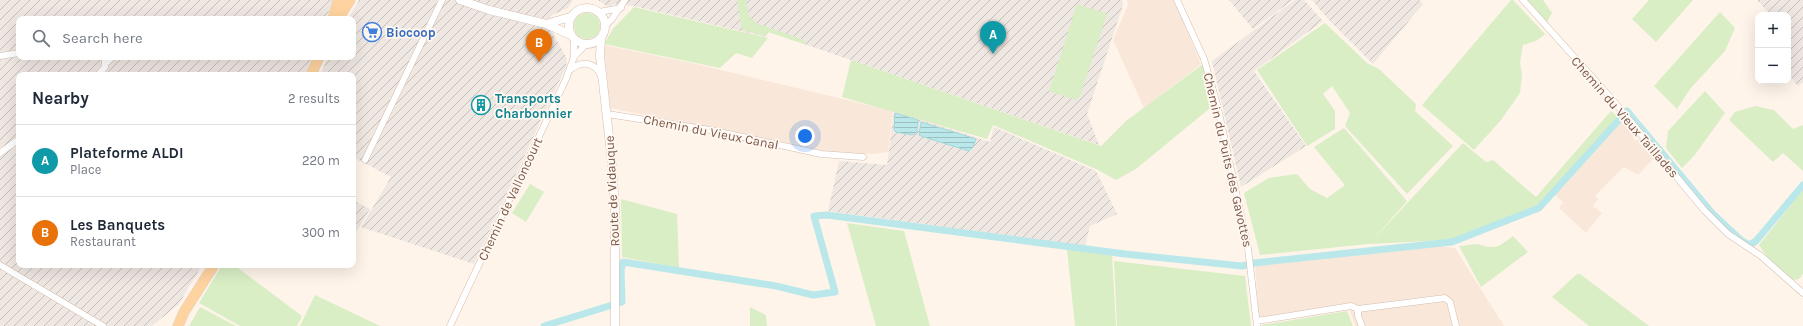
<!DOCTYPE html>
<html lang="en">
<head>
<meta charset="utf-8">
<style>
  :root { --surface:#fff; --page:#f2f2f3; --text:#1f2937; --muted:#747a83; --line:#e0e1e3; --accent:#2563eb }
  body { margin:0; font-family:Karla,sans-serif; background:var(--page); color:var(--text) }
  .controls { position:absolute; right:12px; top:12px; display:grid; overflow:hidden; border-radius:8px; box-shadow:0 4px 16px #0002 }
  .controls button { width:36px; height:36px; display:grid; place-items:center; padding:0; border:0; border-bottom:1px solid var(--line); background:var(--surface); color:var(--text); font:20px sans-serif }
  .you { position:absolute; left:805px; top:136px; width:14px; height:14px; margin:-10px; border:3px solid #fff; border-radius:50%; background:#1a73e8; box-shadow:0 0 0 6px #1a73e833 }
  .badge { display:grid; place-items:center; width:26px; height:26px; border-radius:50%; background:var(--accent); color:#fff; font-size:13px; font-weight:700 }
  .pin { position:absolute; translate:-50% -33px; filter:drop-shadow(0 1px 2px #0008) }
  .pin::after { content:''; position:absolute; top:21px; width:14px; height:12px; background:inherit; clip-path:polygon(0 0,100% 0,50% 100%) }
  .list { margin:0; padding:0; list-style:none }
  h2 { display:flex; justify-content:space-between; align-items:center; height:52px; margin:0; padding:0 16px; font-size:17px }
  h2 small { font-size:13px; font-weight:400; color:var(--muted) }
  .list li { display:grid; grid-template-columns:26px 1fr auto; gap:12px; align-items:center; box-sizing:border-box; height:72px; padding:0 16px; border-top:1px solid var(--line) }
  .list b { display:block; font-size:15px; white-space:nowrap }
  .list p { margin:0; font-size:13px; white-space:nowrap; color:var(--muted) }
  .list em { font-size:13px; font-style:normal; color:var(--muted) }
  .icon { flex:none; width:22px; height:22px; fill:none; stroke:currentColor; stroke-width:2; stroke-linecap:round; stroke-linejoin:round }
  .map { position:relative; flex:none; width:1803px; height:326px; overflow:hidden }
  .search { position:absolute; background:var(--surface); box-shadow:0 4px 16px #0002; left:16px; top:16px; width:340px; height:44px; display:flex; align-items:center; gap:10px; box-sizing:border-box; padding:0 14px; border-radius:8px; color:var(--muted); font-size:15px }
  .panel { position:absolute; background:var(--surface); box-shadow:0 4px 16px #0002; left:16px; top:72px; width:340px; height:196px; border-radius:8px }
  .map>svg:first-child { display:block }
</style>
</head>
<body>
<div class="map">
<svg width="1803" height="326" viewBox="0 0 1803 326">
  <defs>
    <pattern id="industrial-furrows" width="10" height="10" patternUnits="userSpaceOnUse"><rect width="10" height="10" fill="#efe7e2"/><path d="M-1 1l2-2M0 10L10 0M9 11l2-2" fill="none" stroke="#c7beb9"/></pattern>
    <pattern id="water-rules" width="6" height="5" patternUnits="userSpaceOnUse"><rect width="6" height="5" fill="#bae8ea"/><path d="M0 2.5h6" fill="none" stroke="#9cbfc0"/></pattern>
  </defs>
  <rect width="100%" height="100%" fill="#fef4e9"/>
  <path fill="#f9e8d9" d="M1127 0H1174L1201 64 1144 108 1113 40 1128 5Z
    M604 45 696 64 893 111 888 152 874 154 830 152 610 108Z
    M1623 118 1627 122 1635 141 1641 138 1656 156 1638 175 1624 167 1595 196 1598 199 1593 206 1602 213 1586 233 1559 208 1563 202 1554 194Z
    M1437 246 1455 248 1504 326H1355L1350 311V305L1259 318 1255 264Z"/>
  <path fill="url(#industrial-furrows)" d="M0 0H333L326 19H19V57H312L305 75H19V265H202L179 304 152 326H0Z
    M359 0H573L568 8 550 16 554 35 567 59 566 67 474 264 361 227 391 177 353 157V75H320L328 57H353V19H348Z
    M598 0H1122L1123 5 1087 114 1099 145 769 32 766 37 634 6 615 4 608 7Z
    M1229 0H1293L1253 29Z
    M1295 0H1304L1323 21 1254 71 1306 146 1241 187 1212 61Z
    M1312 0H1419L1423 4 1373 64 1328 19Z
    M1757 0H1803V82L1798 86 1788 74V15H1766L1768 12Z
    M894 111 990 142 994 127 1096 171 1117 214 1090 226 1085 246 828 211 839 161 887 165Z
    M353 200 370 209 353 237Z"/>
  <path fill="#d9eec5" d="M737 0H746L749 16 756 23 804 40 807 45 768 32 766 36 742 30Z
    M1511 0H1513L1545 34 1536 41 1523 45 1520 63 1522 75 1520 93 1501 120 1474 150 1422 105Z
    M1527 0H1543L1552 13 1547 22Z
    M1649 0H1693L1656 42 1632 19Z
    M1077 4 1107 14 1080 96 1076 100 1049 91Z
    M634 7 768 38 752 58 736 53 720 68 604 44 613 29Z
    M1720 12 1735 28 1725 51 1690 89 1677 109 1654 86Z
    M574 26a13 13 0 1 1 26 0a13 13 0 1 1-26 0Z
    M1325 23 1367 63 1379 69 1416 104 1415 111 1453 146 1407 194 1345 126 1350 113 1332 86 1323 94 1335 111V129L1307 146 1257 70Z
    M851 60 1101 146 1126 121 1203 64 1215 104 1136 169 1116 180 1096 169 993 125 987 139 842 97Z
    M1705 91 1725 113 1694 156 1682 168 1666 148 1668 131Z
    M1755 106 1774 110 1793 129 1803 125V171L1783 153 1773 162 1729 120 1735 112Z
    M1611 111 1619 118 1538 205 1449 240 1368 244 1260 255 1244 193 1269 178 1297 174 1310 189 1327 198 1344 186V184L1314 147 1344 128 1407 201 1372 241 1463 143 1486 162 1493 160 1536 197Z
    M530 184 544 192 526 222 512 213Z
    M1803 190V274L1799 279 1793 280 1768 258 1759 245Z
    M621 199 677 214 679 268 622 257Z
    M847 223 904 231 930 326H876Z
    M1513 236 1528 252 1481 287 1459 246C1465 246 1476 243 1481 245 1497 250 1501 245 1513 236Z
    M1067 249 1112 255 1116 326H1075Z
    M1114 261 1245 276 1251 326H1117Z
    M222 265H234L302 316 297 326H240L199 303Z
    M1577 274H1580L1649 326H1589L1552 297Z
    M315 295 380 326H300Z
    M200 307 236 326H189Z
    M750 307 766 315 767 326H750Z
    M1347 311 1353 326H1262V325Z"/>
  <path fill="url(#water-rules)" stroke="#a0d9dd" d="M895 113 918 120 917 132 912 135 896 132 894 130Z
    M921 122 976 139 973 147 969 151 924 137 919 135Z"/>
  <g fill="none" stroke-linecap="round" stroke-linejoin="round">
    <path stroke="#bae8ea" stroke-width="7" d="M544 326 622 302 621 270 623 262 776 286 813 295 835 292 814 216 827 215 1125 254 1242 266 1254 263 1452 242 1539 208 1627 111 1712 213 1742 241 1750 245 1756 241 1803 185"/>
    <defs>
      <path id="minor" d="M1177 0 1204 59 1217 104 1248 248 1257 326
        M1523 0 1611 98 1704 210 1728 234 1761 256 1803 293
        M599 12 621 8
        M605 26 612 19 625 0
        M0 56 19 53
        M575 56 586 44
        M106 63 113 57
        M570 70C582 60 595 62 601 76
        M98 75 105 67V57
        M607 114 710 130 821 154 863 157
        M0 153 19 139
        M365 160 442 0
        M0 265 103 326
        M1358 309V316L1362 326
        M1257 321 1351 306 1358 309 1445 298 1450 302 1456 326
        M450 326 566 79 574 57V39"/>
      <path id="tertiary" d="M460 0 489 10 546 24 571 35
        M569 26a18 18 0 1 1 36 0a18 18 0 1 1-36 0Z
        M546 24 570 17
        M601 38 600 56 612 163 615 209V326"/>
      <path id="primary" d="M333 19 338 0
        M338 19 350 0
        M311 75 319 57
        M178 326 184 312 214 265"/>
    </defs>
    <use href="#minor" stroke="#d4bdaf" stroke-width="7"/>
    <use href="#tertiary" stroke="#d4bdaf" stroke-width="9"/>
    <use href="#primary" stroke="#ddd3d0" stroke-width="11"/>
    <use href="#minor" stroke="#fff" stroke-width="6"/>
    <use href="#tertiary" stroke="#fff" stroke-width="8"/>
    <use href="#primary" stroke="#ffd39f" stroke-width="10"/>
  </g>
  <defs>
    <symbol id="supermarket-ring" viewBox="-11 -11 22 22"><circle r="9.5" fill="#fff8f1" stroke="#3f7fe0" stroke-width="1.5"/><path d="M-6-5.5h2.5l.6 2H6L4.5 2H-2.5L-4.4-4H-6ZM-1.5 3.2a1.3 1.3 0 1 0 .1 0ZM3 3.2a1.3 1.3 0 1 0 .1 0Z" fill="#3f7fe0"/></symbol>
    <symbol id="building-ring" viewBox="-11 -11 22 22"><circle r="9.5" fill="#fff8f1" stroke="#0f9aa8" stroke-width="1.5"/><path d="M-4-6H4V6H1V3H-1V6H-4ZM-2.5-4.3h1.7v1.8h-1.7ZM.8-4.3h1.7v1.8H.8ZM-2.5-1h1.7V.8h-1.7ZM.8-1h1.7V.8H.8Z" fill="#0f9aa8"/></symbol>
  </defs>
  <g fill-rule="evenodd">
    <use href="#supermarket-ring" x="361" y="21" width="22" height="22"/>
    <use href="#building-ring" x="470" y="94" width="22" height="22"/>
  </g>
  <g text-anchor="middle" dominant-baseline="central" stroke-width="3.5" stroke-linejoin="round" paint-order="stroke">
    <g font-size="13" font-weight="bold" fill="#366cbe" stroke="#fff8f1" text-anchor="start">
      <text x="386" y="32">Biocoop</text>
    </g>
    <g font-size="13" font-weight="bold" fill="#0d838f" stroke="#fff8f1" text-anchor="start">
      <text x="495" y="98">Transports<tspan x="495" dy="15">Charbonnier</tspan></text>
    </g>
    <g font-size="13" fill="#7c5749" stroke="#fff8f1">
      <text transform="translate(1625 117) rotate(49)">Chemin du Vieux Taillades</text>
      <text transform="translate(711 132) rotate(11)">Chemin du Vieux Canal</text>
      <text transform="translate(1228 160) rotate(77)">Chemin du Puits des Gavottes</text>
      <text transform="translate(612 191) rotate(-93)">Route de Vidauque</text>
      <text transform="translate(510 199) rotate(-65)">Chemin de Valloncourt</text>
    </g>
  </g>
</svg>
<div class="controls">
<button>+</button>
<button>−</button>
</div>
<div class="you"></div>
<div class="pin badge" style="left:993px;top:54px;background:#0f9aa8">A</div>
<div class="pin badge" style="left:539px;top:62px;background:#e8710a">B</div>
<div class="search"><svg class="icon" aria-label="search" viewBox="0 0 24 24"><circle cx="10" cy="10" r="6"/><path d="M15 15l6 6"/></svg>Search here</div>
<section class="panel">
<h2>Nearby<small>2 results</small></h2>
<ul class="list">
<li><span class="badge" style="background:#0f9aa8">A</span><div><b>Plateforme ALDI</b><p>Place</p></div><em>220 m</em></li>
<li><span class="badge" style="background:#e8710a">B</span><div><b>Les Banquets</b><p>Restaurant</p></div><em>300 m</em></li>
</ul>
</section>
</div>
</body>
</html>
